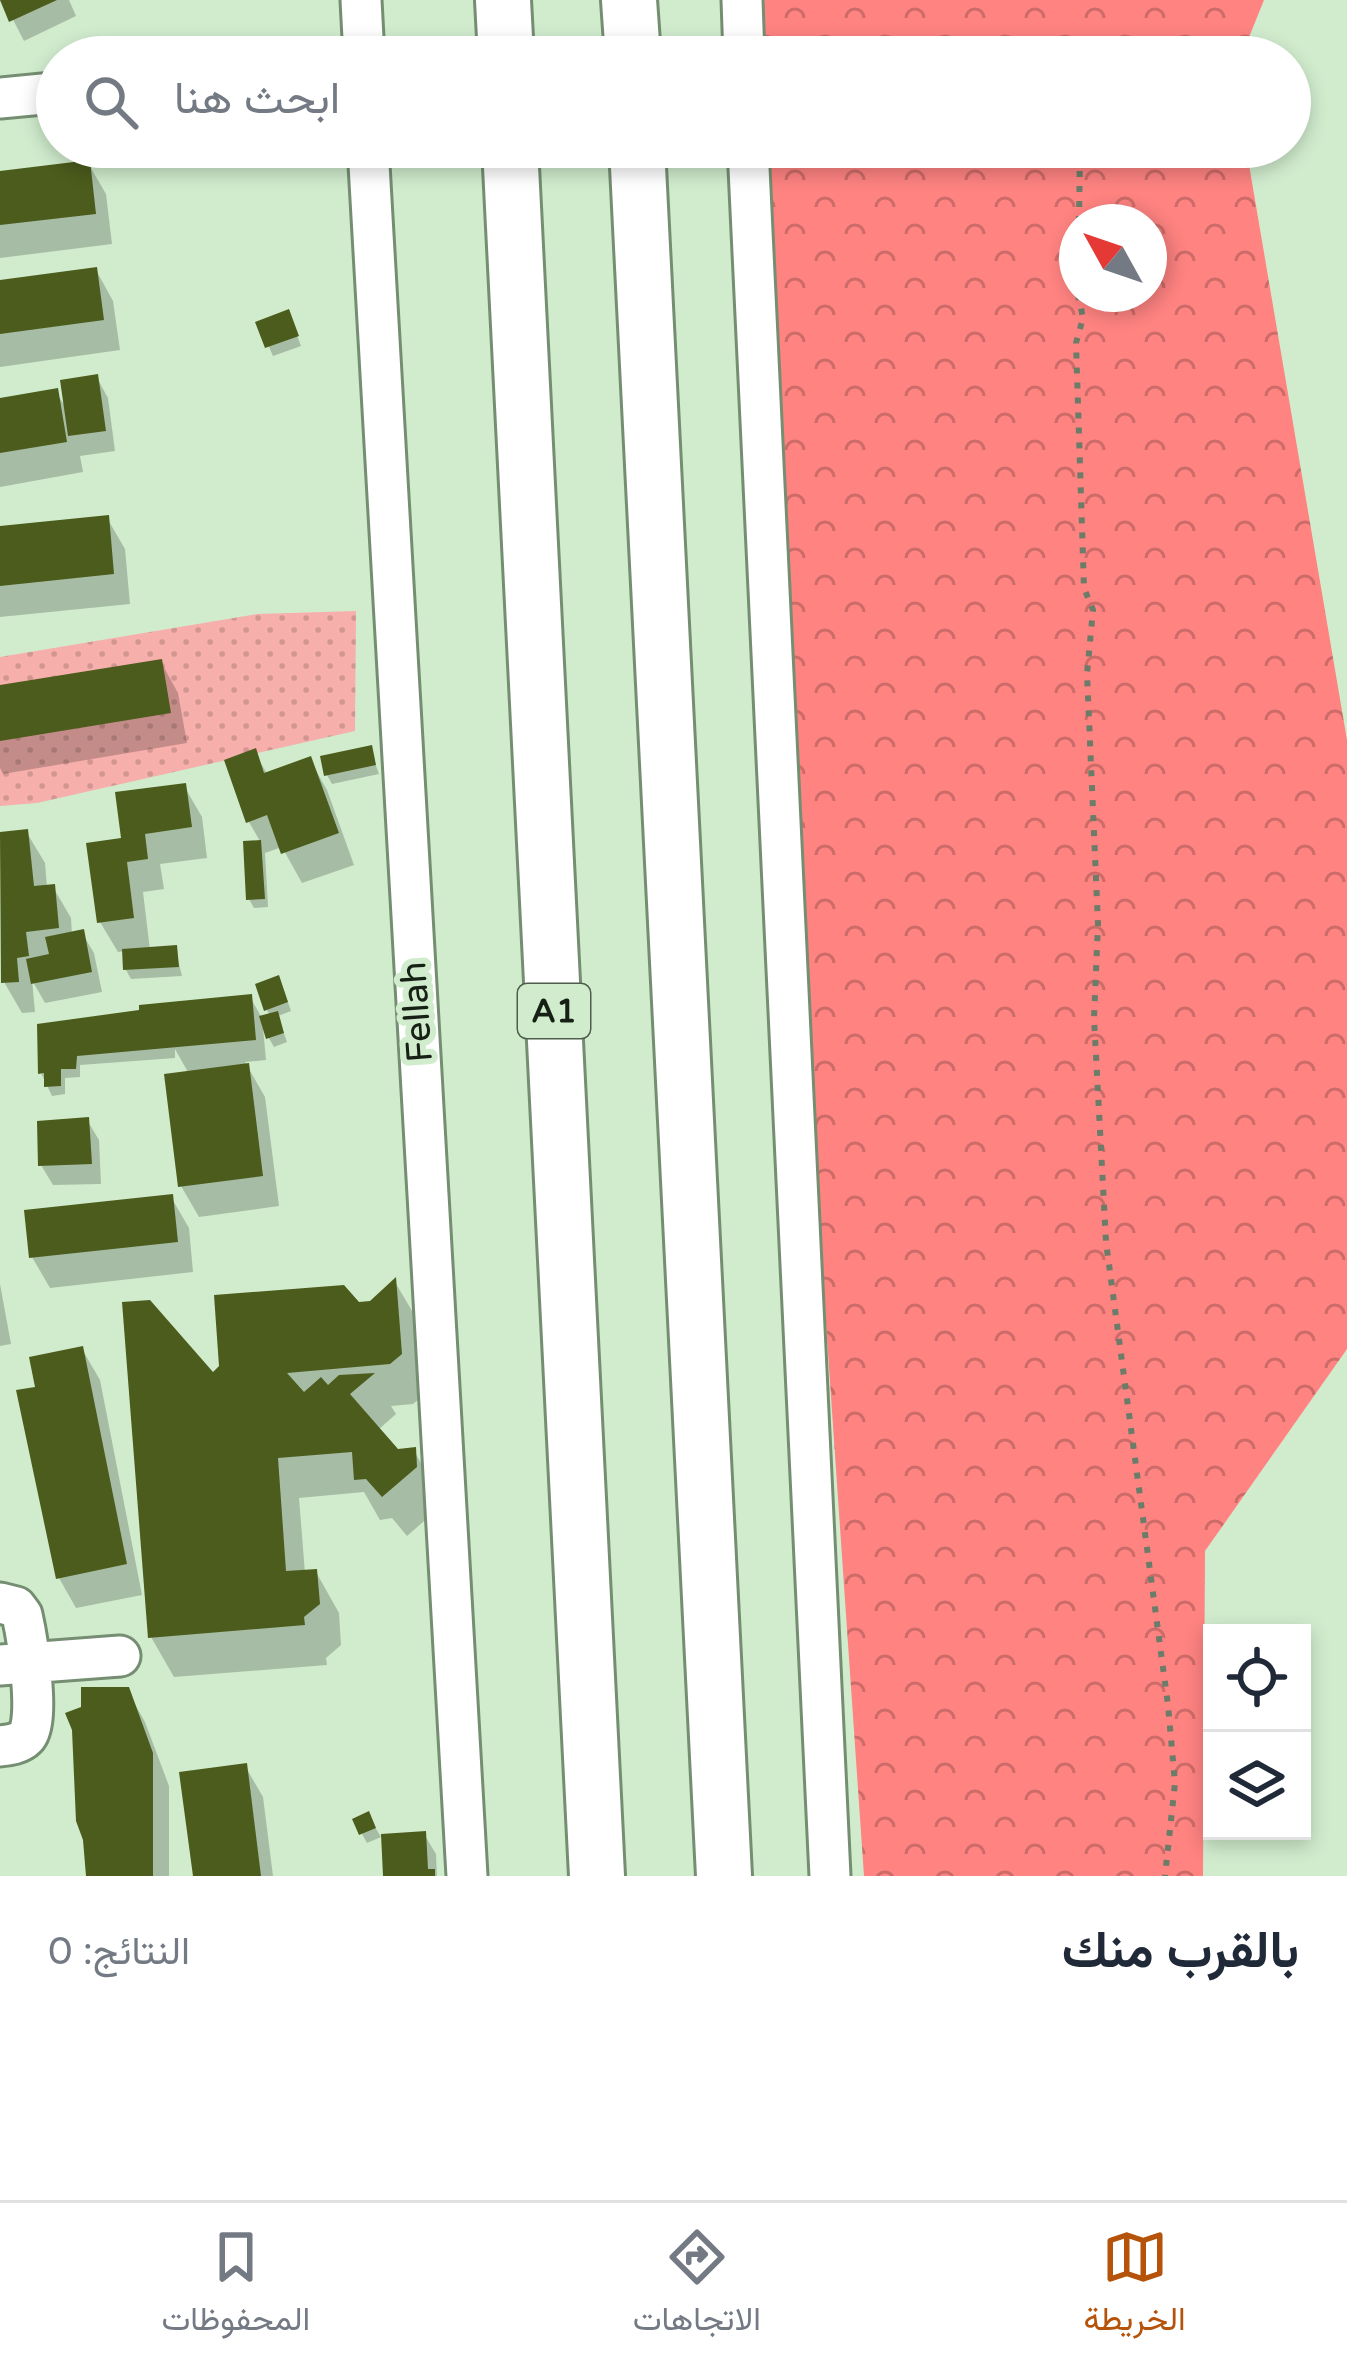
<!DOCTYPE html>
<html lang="ar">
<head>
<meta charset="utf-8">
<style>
  :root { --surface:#fff; --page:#f6f6f7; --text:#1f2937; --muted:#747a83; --line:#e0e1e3; --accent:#b45309 }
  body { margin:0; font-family:"Varela Round",Vazirmatn,sans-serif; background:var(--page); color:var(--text); direction:rtl }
  .controls { position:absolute; right:36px; bottom:36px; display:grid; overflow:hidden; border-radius:0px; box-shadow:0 6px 18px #0003 }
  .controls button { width:108px; height:108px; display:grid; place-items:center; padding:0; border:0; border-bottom:3px solid var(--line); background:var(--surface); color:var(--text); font:60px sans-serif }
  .compass { position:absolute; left:1059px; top:204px; width:108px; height:108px; border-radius:50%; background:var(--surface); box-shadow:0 6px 18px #0003; rotate:310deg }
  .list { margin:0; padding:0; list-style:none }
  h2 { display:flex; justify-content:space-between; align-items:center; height:156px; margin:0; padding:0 48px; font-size:51px }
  h2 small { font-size:39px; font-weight:400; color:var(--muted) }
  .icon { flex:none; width:66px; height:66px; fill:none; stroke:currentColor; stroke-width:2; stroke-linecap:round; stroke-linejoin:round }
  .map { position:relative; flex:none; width:1347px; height:1876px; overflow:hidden; direction:ltr }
  .search { position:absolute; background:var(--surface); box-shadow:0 6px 18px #0003; left:36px; right:36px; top:36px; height:132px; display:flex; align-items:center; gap:30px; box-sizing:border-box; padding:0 42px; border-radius:66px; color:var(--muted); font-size:45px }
  .sheet { height:324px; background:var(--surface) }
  nav { display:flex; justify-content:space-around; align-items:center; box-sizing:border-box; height:168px; border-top:3px solid var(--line); background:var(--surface); font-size:33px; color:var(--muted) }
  nav a { display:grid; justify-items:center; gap:6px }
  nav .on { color:var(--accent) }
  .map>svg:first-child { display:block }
</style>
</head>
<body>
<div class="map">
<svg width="1347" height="1876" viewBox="0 0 1347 1876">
  <defs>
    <pattern id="grass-dots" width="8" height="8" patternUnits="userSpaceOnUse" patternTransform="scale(3)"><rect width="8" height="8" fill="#f6afab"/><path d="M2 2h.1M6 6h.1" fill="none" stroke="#d29692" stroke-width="1.8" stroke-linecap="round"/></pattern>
    <pattern id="forest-crowns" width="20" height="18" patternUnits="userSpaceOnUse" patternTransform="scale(3)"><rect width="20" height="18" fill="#fe8381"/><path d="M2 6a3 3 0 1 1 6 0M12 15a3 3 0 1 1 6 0" fill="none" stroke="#cd6b68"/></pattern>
  </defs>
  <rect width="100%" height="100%" fill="#d0eccd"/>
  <path fill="url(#grass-dots)" d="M356 611 355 731 37 803 0 806V657L257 614Z"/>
  <path fill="url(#forest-crowns)" fill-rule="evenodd" d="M735 0H1264L1241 57H739Z
    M745 147H1246L1347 740V1349L1205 1551 1203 1876H864ZM1077 222H1149V294H1077Z"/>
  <path fill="#0003" d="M3 0H69L76 16 24 41Z
    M88 163 106 194 112 244 0 258V174Z
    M96 270 113 301 120 350 0 367V283Z
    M292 322 301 346 273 356 259 324Z
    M97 378 108 398 115 451 80 456 83 472 0 487V401L56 392 68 411Z
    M107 518 125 549 130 604 0 617V529Z
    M161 662 178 693 187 743 3 774 0 768V688Z
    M370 749 379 774 332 784 327 775Z
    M254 752 268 775 310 760 327 790 354 865 302 883 282 847 265 853 268 907 254 908 249 899 261 843 249 822 227 762Z
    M184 786 202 817 207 858 160 864 164 889 143 892 150 950 175 948 182 976 131 979 126 970 125 951 118 952 100 922 125 841Z
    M27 833 45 863 47 887H53L71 918 72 935 82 933 94 953 102 992 45 1003 32 980 35 1012 22 1013 4 982 0 835Z
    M283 988 291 1011 278 1016 287 1042 274 1047 263 1028 266 1060 245 1062 265 1097 279 1206 199 1217 181 1186 189 1074 175 1049V1058L80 1065V1077L65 1078V1094L52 1096 41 1073 40 1027 250 997 262 1018 270 1016 267 1010Z
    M87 1120 99 1140 101 1184 53 1185 41 1165Z
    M171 1197 189 1228 193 1272 50 1288 32 1257Z
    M395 1282 418 1321 424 1395 413 1404 391 1406 396 1414 378 1430 397 1452 414 1451 437 1491 439 1508 407 1536 392 1518 380 1520 364 1492 299 1498 305 1573 316 1572 339 1613 341 1645 326 1658 327 1665 174 1677 151 1637 213 1376 357 1305 371 1303Z
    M0 1284 11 1344 0 1346Z
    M82 1349 100 1380 142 1595 76 1608 59 1578 38 1389Z
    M127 1690 145 1722 169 1786V1876H88Z
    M245 1766 263 1797 273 1876H196Z
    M373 1824 381 1837 367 1843 362 1834Z
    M424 1834 436 1854 437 1876H386Z"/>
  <path fill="#4b5c1c" d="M0 0H57L9 22Z
    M90 160 96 214 0 225V171Z
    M97 267 104 320 0 334V280Z
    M289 309 299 336 265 348 255 322Z
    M98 374 106 431 68 436 60 380Z
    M58 388 67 442 0 453V398Z
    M109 515 114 574 0 586V526Z
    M162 659 171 713 0 741V685Z
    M372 745 376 765 324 776 320 756Z
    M256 748 264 773 311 756 339 833 281 854 267 815 246 823 224 760Z
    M186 783 192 827 145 834 148 859 127 862 134 918 97 923 86 843 121 838 115 792Z
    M28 829 34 886 55 884 59 928 26 932 29 956 17 958 19 982 1 983 0 832Z
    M261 840 265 899 246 900 243 841Z
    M84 929 92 972 31 984 26 959 49 954 45 937Z
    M177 945 179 967 123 970 122 949Z
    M279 975 288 1002 264 1011 255 984Z
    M252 994 256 1040 77 1056 76 1069H61V1086L44 1087V1073L38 1074 37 1024 139 1010V1005Z
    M278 1011 284 1033 266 1039 259 1016Z
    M249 1063 263 1176 178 1187 164 1074Z
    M89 1117 92 1164 38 1166 37 1121Z
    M173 1194 178 1242 29 1258 24 1210Z
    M396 1277 402 1354 390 1364 287 1373 304 1392 321 1377 328 1385 339 1375 375 1373 350 1394 398 1449 416 1447 417 1467 382 1497 366 1479 354 1480 352 1452 278 1458 286 1571 317 1569 320 1604 304 1617 305 1625 148 1638 122 1302 150 1300 213 1372 219 1366 214 1295 344 1285 359 1302 370 1301Z
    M83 1346 127 1564 56 1579 16 1390 35 1387 29 1357Z
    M81 1687H129L153 1753V1876H86L83 1840 76 1821 72 1730 65 1713 81 1707Z
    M247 1763 261 1876H193L179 1772Z
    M369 1811 376 1828 359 1835 352 1819Z
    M426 1831 428 1869H435V1876H383L381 1834Z"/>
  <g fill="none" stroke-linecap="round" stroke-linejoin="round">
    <defs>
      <path id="minor" d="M361 0 364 57
        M742 0 744 57
        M0 98 53 93
        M368 147 467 1876
        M748 147 830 1876
        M0 1603 16 1607 22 1615C27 1637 41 1722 26 1737 19 1744 9 1745 0 1746
        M0 1665 120 1656"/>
      <path id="highway" d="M503 0 506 57
        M629 0 633 57
        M510 147 597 1876
        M637 147 724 1876"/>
    </defs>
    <use href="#minor" stroke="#758e72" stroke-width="45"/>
    <use href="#highway" stroke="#758e72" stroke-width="60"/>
    <path stroke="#6b7d69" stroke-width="6" stroke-dasharray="6 9" stroke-linecap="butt" d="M1079 222 1080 147
      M1078 294 1083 318 1076 343 1084 588 1093 610 1087 674 1098 924 1094 1018 1106 1242 1168 1705 1175 1783 1165 1876"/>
    <use href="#minor" stroke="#fff" stroke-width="39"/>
    <use href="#highway" stroke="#fff" stroke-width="54"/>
  </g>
  <g text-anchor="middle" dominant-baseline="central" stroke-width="12" stroke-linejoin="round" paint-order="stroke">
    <rect fill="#d0eccd" stroke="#4e5d4c" stroke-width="3" x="518" y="984" width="72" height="54" rx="9"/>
    <g font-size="33" font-weight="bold" fill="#162015">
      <text x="554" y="1011">A1</text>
    </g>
    <g font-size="36" fill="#162015" stroke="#d0eccd">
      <text transform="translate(417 1012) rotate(-94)">Fellah</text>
    </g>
  </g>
</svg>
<div class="controls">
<button><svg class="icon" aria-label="locate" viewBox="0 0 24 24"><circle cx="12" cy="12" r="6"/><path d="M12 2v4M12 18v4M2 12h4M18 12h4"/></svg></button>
<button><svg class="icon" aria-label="layers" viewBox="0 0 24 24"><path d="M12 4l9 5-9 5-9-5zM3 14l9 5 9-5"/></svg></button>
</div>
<svg class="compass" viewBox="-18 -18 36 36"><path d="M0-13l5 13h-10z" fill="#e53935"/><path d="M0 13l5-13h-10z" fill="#747a83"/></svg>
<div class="search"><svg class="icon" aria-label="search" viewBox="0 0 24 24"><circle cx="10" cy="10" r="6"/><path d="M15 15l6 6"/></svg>ابحث هنا</div>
</div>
<section class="sheet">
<h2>بالقرب منك<small>النتائج: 0</small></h2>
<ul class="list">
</ul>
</section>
<nav>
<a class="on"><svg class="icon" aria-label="map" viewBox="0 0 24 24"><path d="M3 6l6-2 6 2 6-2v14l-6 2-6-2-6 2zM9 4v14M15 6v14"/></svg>الخريطة</a>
<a><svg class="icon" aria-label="directions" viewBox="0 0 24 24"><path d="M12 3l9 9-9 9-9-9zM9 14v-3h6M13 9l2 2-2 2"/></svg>الاتجاهات</a>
<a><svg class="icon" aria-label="saved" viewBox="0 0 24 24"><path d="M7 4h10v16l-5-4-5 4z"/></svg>المحفوظات</a>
</nav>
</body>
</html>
